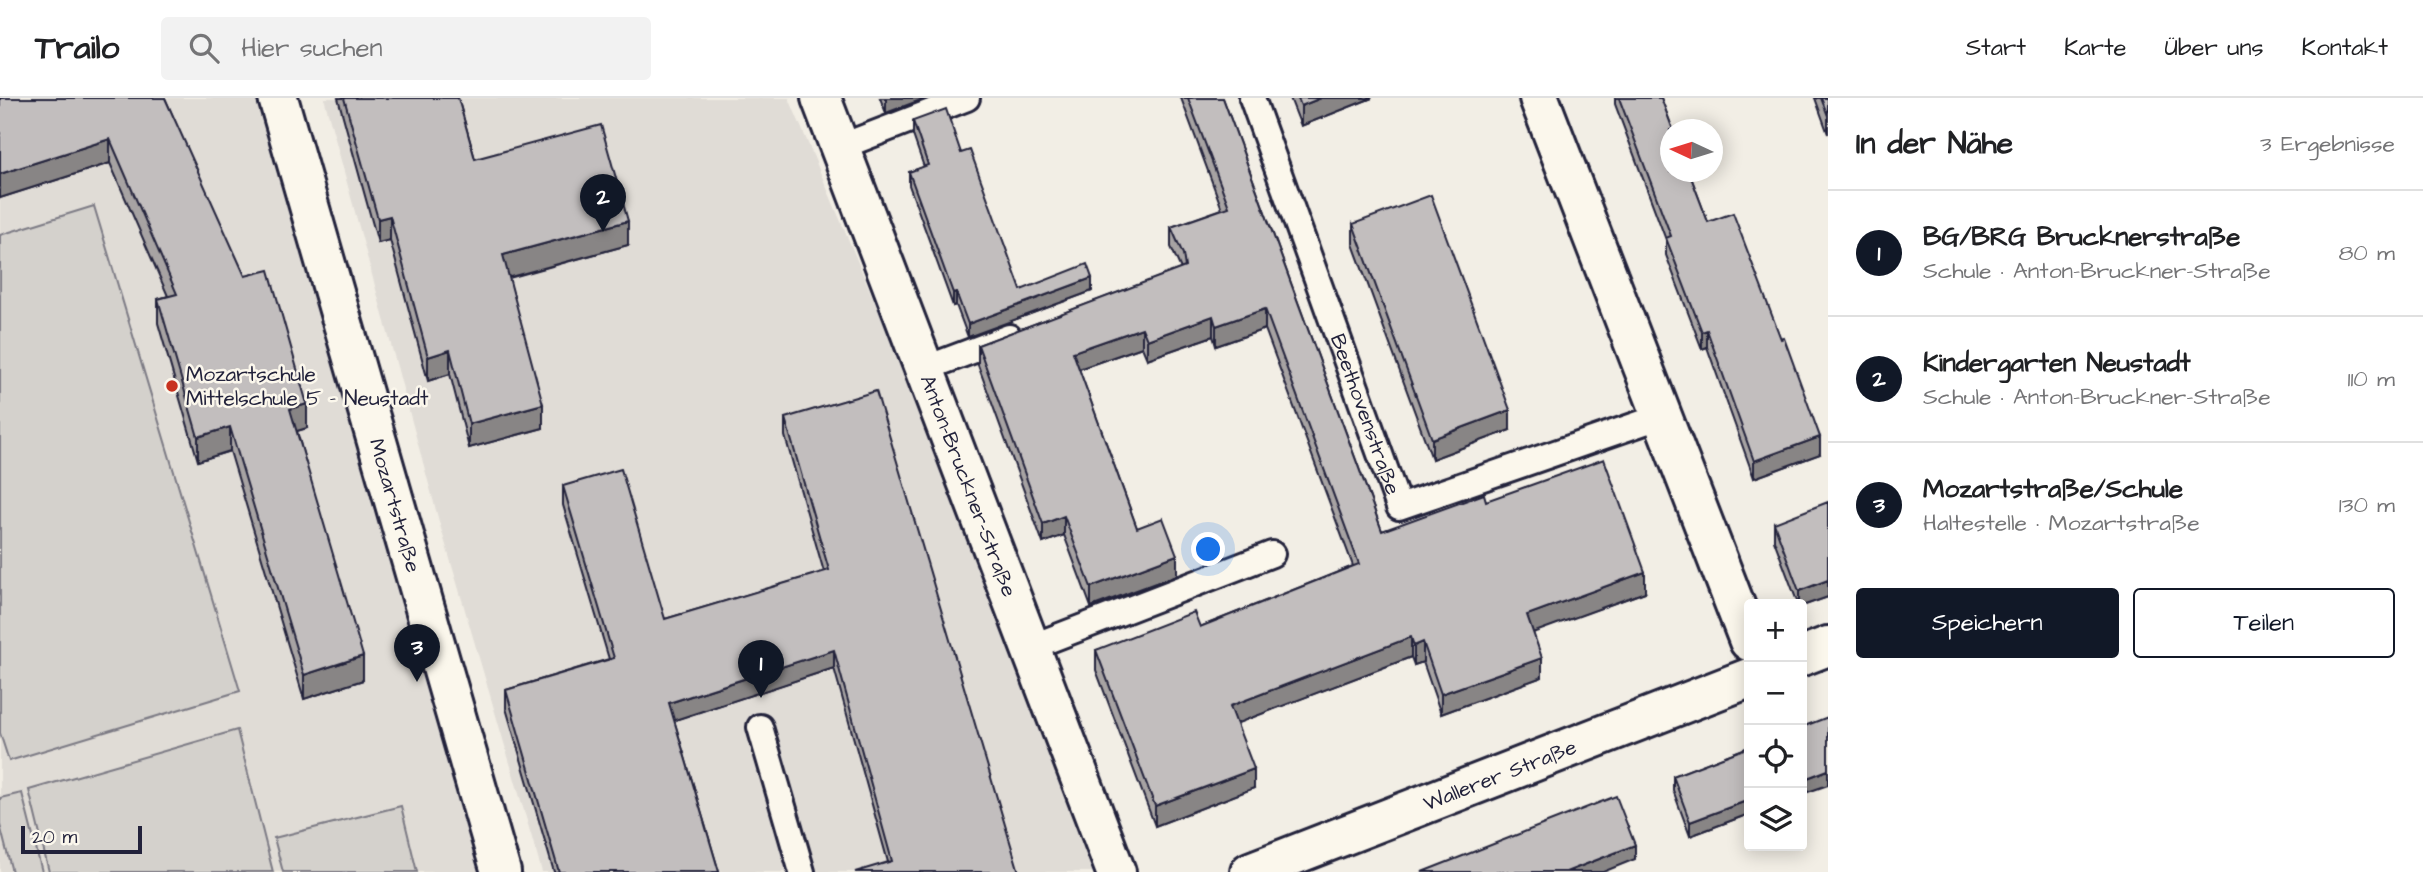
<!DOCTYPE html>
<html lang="de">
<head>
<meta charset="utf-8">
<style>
  :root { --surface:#fff; --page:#f2f2f2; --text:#202124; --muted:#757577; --line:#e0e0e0; --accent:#111827 }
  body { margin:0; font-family:"Architects Daughter",sans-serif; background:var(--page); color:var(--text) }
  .controls { position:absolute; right:21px; bottom:21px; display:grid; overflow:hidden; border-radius:7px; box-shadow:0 4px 18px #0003 }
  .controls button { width:63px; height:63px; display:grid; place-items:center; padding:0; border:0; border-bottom:2px solid var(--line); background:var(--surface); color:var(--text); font:35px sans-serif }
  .compass { position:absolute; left:1660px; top:21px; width:63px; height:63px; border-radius:50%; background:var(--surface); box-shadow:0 4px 18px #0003; rotate:274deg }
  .scale { position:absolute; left:21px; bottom:18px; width:121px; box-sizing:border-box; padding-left:7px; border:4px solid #22223b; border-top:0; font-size:19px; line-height:24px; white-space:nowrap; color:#22223b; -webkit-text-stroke:5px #fbf7ec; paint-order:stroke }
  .you { position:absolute; left:1209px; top:452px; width:24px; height:24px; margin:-18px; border:5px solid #fff; border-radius:50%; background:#1a73e8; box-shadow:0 0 0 10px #1a73e833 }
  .badge { display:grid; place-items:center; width:46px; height:46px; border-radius:50%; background:var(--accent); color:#fff; font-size:23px; font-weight:700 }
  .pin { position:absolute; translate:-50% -58px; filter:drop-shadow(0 2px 4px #0008) }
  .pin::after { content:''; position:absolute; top:37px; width:24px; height:21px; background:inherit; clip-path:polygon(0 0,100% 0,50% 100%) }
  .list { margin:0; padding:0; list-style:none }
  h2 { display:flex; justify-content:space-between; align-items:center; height:91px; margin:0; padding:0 28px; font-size:30px }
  h2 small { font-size:23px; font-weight:400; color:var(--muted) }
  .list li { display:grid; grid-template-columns:46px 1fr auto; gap:21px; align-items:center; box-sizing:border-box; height:126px; padding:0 28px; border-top:2px solid var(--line) }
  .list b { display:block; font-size:26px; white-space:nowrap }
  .list p { margin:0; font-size:23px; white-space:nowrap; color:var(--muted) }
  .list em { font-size:23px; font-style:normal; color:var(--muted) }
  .actions { display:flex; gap:14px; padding:21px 28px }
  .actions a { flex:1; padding:16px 0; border:2px solid var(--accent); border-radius:7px; text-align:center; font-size:24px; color:var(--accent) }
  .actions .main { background:var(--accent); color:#fff }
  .icon { flex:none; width:38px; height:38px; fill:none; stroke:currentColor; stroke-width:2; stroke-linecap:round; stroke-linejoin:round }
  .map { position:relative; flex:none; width:1828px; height:774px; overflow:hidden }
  header { display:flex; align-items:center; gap:42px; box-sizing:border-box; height:98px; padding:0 35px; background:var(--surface); border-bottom:2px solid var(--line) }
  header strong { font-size:33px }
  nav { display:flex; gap:38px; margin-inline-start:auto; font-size:24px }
  .search { width:490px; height:63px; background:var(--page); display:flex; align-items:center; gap:18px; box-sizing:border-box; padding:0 24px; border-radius:7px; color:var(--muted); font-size:26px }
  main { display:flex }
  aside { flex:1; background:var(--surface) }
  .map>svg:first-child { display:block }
</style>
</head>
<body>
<header>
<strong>Trailo</strong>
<div class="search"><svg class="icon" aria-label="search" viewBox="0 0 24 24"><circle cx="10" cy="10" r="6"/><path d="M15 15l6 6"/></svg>Hier suchen</div>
<nav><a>Start</a><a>Karte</a><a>Über uns</a><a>Kontakt</a></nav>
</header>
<main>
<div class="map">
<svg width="1828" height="774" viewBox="0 0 1828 774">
  <rect width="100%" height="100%" fill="#f2eee5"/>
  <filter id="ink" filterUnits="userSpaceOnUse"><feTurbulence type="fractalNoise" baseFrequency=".0143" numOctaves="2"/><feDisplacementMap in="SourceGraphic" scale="14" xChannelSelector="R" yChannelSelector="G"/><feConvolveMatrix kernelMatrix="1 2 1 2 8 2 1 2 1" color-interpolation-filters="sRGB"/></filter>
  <g filter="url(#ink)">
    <path fill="#e0dcd6" d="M0 0H258L429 576 483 774H0Z
      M324 0H789L902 269 1098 774H542L440 427Z"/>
    <path fill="#d4d1cc" stroke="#7b7a84" stroke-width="2" d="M94 108 240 593 9 663 0 635V137Z
      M237 632 273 774H49L29 692Z
      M22 695 42 774H12L0 727V700Z
      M401 708 417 774H283L274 740Z"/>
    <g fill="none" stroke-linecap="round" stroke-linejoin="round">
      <defs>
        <g id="service">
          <path id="s1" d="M1252 0 1399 409 1662 318"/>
          <path d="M840 49 967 0"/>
          <path d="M924 271 1009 239"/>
          <path d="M1031 549 1272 456"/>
          <path d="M760 629 802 774"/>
        </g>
        <g id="minor">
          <path id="s2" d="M278 0 501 774"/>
          <path id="s3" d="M821 0 1116 774"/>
          <path d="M1539 0 1749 543"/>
        </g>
        <g id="tertiary">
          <path d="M1802 558 1828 548"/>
          <path id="s4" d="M1250 774 1749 580"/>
        </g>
      </defs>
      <use href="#service" stroke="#22223b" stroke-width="30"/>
      <use href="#minor" stroke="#22223b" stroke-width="44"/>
      <use href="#tertiary" stroke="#22223b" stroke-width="44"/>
      <use href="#service" stroke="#fbf7ec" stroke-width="24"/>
      <use href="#minor" stroke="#fbf7ec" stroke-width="38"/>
      <use href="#tertiary" stroke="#fbf7ec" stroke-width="38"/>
    </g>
    <path fill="#a7a3a3" stroke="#22223b" stroke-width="2" d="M165 0 307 330 297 333 363 582 304 601 230 353 198 363 158 225V201L168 198 110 65 0 100Z
      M338 0H458L475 61 628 147 509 180 543 330 469 350 450 276 428 283 390 142 378 145Z
      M880 0H926L886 15Z
      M1181 0H1223L1382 433 1486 403 1645 494 1533 534 1542 579 1441 616 1423 564 1414 567 1411 559 1237 625 1254 690 1155 728 1096 572V552L1200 529 1353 468 1265 231 1216 248 1213 238 1147 261 1142 249 1079 271 1137 430 1177 477 1091 509 1064 437 1043 445 978 267V247L1181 171 1171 149V129L1222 111Z
      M1290 0H1372L1301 28Z
      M1615 0H1661L1708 124 1820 356 1754 380 1707 249 1702 251 1666 157V142L1615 6Z
      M1815 0H1828V36Z
      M913 23 961 55 1021 192 1092 193 968 239 956 207 953 208 909 87V74L924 69 913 37Z
      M1353 126 1510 332 1432 361 1353 146Z
      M785 320 1019 774 888 764 834 570 674 622 719 774H554L506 610V592L609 561 563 407V388L665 521 824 474 785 338Z
      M1774 425 1828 499 1802 508V506H1798L1774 442Z
      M1749 649V716L1690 738 1673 692V678Z"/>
    <path fill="#888585" stroke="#22223b" stroke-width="2" d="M886 0H926L886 15Z
      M1321 0H1372L1301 28V8Z
      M110 41V65L0 100V76Z
      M390 118V142L378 145V121Z
      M628 123V147L503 181V157Z
      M1092 180V193L968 239V226Z
      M956 194V207L953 208V195Z
      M1265 211V231L1216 248V228Z
      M1213 218V238L1147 261V242Z
      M1142 230V249L1073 273V254Z
      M1707 232V249L1702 251V234Z
      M450 252V276L428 283V259Z
      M307 306V330L290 335V311Z
      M543 306V330L469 350V326Z
      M1510 312V332L1432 361V341Z
      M230 329V353L198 363V339Z
      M1820 339V356L1754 380V363Z
      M1064 418V437L1043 445V426Z
      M1177 457V477L1091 509V489Z
      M1645 474V494L1527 537V517Z
      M1828 482V499L1802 508V506H1799V493Z
      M1411 539V559L1230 628V608Z
      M1423 544V564L1414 567V548Z
      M834 552V570L669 624V605Z
      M363 558V582L304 601V577Z
      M1542 560V579L1441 616V596Z
      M1254 671V690L1155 728V708Z
      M1828 672V687L1802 696V682Z
      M1749 702V716L1690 738V724Z
      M1635 747V761L1603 774H1566Z"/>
    <path fill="#c2bebe" stroke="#22223b" stroke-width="2" d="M0 0H165L245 178 269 172 307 306 290 311 363 558 304 577 230 329 198 339 158 201 177 196 110 41 0 76Z
      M344 0H458L475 61 601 27 628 123 503 157 543 306 469 326 450 252 428 259 390 118 378 121Z
      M1188 0H1223L1382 433 1484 396 1486 403 1604 361 1645 474 1527 517 1542 560 1441 596 1423 544 1414 548 1411 539 1230 608 1254 671 1155 708 1096 552 1194 514 1200 529 1359 466 1265 211 1216 228 1213 218 1147 242 1142 230 1073 254 1137 430 1163 420 1177 457 1091 489 1064 418 1043 426 978 247 1185 169 1183 156 1171 129 1229 109Z
      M1298 0H1321L1301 8Z
      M1619 0H1661L1673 32H1670V74H1689L1708 124 1733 115 1781 241 1784 240 1820 339 1754 363 1707 232 1702 234 1666 140 1671 138Z
      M1821 0H1828V18Z
      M946 11 961 55 970 52 1021 192 1087 166 1092 180 968 226 956 194 953 195 909 74 928 67 913 23Z
      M1431 97 1510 312 1432 341 1353 126Z
      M876 293 1019 774H855L892 763 834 552 669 605 719 774H559L506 592 614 560 563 388 621 371 665 521 829 472 785 320Z
      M1828 404V482L1799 493 1774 425Z
      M1828 619V672L1802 682V629Z
      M1749 649V702L1690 724 1673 678Z
      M1616 698 1635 747 1566 774H1422Z"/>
  </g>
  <circle fill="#c8321e" stroke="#fbf7ec" stroke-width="2.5" cx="172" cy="288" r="7"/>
  <g text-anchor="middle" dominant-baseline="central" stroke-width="5" stroke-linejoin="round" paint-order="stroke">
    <g font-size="21" fill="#22223b" stroke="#fbf7ec" text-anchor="start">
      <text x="186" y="276">Mozartschule<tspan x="186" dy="24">Mittelschule 5 - Neustadt</tspan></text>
    </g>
    <g font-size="21" fill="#22223b" stroke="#fbf7ec">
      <text stroke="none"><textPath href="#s1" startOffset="336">Beethovenstraße</textPath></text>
      <text stroke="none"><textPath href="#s3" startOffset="415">Anton-Bruckner-Straße</textPath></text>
      <text stroke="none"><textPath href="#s2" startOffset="424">Mozartstraße</textPath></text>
      <text stroke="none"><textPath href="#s4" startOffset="268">Wallerer Straße</textPath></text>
    </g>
  </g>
</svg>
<div class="controls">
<button>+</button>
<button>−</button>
<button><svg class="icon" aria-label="locate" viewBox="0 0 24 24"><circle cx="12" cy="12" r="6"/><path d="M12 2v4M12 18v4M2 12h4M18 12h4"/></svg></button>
<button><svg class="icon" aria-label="layers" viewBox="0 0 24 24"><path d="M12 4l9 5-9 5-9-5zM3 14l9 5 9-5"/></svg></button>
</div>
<svg class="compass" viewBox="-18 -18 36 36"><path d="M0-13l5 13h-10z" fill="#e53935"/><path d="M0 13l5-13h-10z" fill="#757577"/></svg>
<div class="scale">20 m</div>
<div class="you"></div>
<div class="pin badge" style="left:761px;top:600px">1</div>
<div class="pin badge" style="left:603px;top:134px">2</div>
<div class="pin badge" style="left:417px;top:584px">3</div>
</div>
<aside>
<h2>In der Nähe<small>3 Ergebnisse</small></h2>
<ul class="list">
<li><span class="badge">1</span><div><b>BG/BRG Brucknerstraße</b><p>Schule · Anton-Bruckner-Straße</p></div><em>80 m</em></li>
<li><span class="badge">2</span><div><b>Kindergarten Neustadt</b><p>Schule · Anton-Bruckner-Straße</p></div><em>110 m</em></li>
<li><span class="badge">3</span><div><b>Mozartstraße/Schule</b><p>Haltestelle · Mozartstraße</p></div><em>130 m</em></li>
</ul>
<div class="actions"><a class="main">Speichern</a><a>Teilen</a></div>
</aside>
</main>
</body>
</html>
